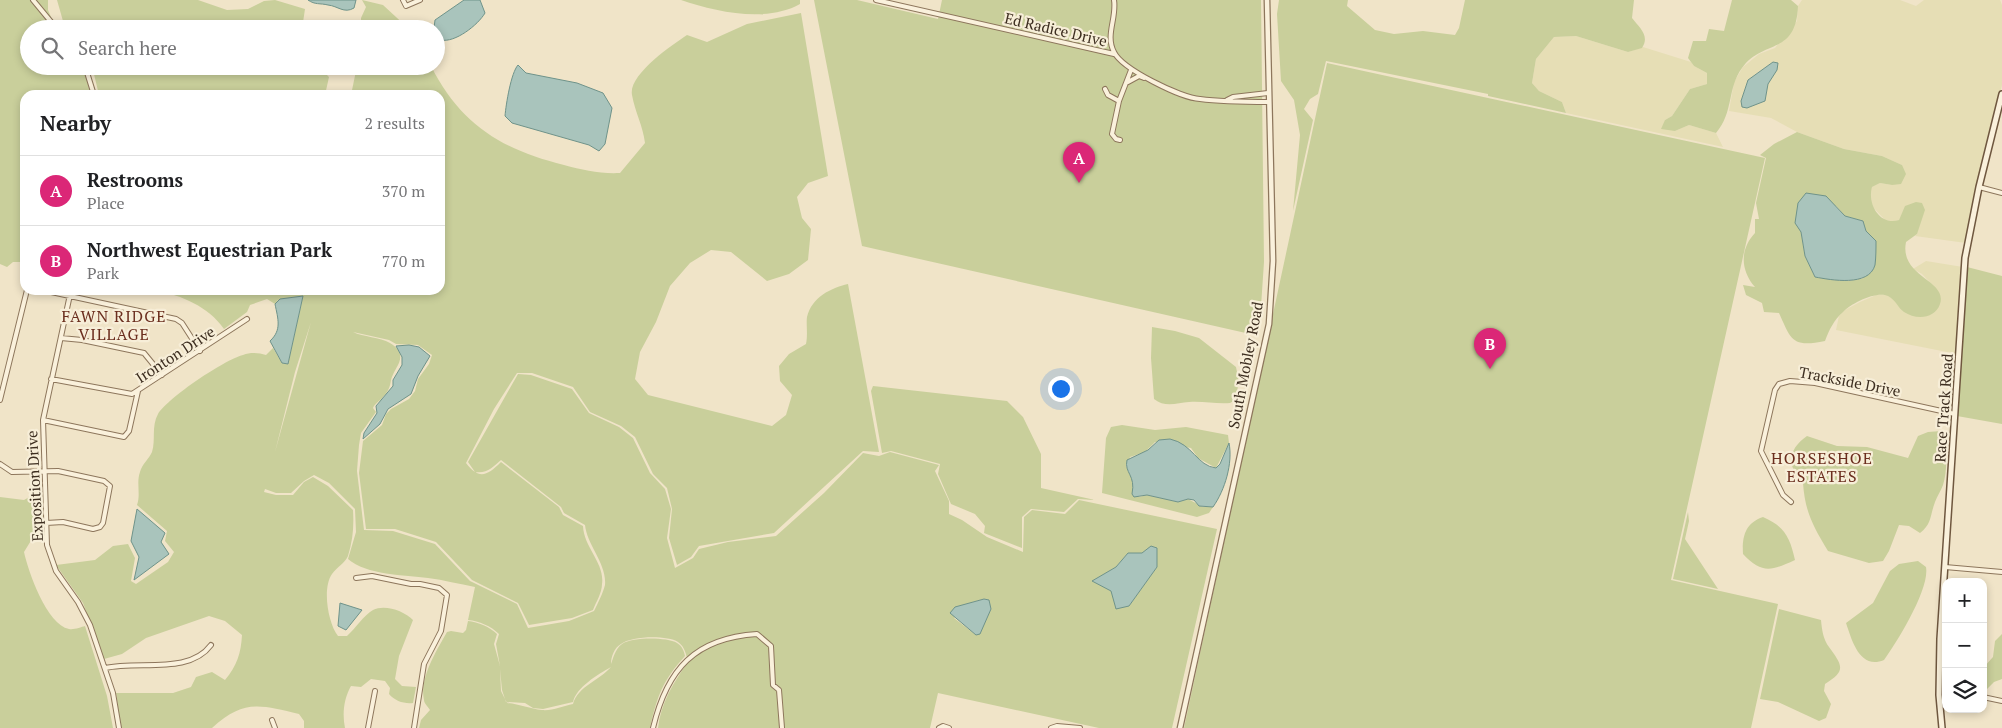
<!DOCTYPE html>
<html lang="en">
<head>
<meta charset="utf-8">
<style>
  :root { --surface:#fff; --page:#f6f6f6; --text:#202124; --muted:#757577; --line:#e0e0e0; --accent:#db2777 }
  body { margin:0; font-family:"PT Serif",serif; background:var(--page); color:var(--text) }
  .controls { position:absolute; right:15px; bottom:15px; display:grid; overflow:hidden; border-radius:10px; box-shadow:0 2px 8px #0003 }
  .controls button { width:45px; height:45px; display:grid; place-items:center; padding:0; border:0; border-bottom:1px solid var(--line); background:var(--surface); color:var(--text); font:25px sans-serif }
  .you { position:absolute; left:1060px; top:388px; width:18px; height:18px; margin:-12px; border:4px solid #fff; border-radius:50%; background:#1a73e8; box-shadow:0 0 0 8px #1a73e833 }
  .badge { display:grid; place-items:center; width:32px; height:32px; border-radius:50%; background:var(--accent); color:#fff; font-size:16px; font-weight:700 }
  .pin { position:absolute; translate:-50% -41px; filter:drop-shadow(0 1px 2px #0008) }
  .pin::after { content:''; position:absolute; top:26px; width:18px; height:15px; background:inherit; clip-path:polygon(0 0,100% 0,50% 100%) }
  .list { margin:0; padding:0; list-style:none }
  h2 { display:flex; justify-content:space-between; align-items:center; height:65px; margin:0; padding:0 20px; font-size:21px }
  h2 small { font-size:16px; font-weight:400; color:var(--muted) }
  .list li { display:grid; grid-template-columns:32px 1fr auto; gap:15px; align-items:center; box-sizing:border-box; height:70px; padding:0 20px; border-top:1px solid var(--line) }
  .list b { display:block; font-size:19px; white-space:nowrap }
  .list p { margin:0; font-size:16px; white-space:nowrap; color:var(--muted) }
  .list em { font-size:16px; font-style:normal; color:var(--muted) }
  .icon { flex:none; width:28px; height:28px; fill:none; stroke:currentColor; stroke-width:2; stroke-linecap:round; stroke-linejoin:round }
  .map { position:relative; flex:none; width:2002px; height:728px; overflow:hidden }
  .search { position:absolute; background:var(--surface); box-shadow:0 2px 8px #0003; left:20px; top:20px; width:425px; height:55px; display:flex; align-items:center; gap:12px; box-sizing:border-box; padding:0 18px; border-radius:28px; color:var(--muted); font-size:19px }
  .panel { position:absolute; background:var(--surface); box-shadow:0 2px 8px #0003; left:20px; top:90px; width:425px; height:205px; border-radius:15px }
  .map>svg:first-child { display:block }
</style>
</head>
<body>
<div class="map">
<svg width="2002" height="728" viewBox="0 0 2002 728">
  <rect width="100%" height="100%" fill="#f0e4c8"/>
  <path fill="#e6deb5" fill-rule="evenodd" d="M1802 0H1900L1916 6 1924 0H2000L2002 5V85L1976 188 1966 243 1915 236 1917 234 1906 206 1899 220 1893 222 1885 220 1871 205 1869 196 1872 187 1880 183 1892 185 1902 165 1882 156 1844 149 1797 132 1771 118 1729 111 1734 82 1743 67 1759 54 1775 48 1797 21 1798 6ZM1773 62 1777 63V70L1768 84 1765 101H1741L1746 85 1754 75Z
    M1576 36 1628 52 1643 47 1691 62 1694 66 1707 73V84L1690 89 1672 116 1665 120 1675 131 1689 125 1716 133 1723 147 1566 113 1562 102 1539 91 1532 83 1536 59 1554 37Z
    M1926 261 1963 267 1957 354 1836 330 1839 316 1843 311 1860 302 1876 295H1887L1895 300 1903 311 1937 290 1922 274 1913 269Z"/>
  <path fill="#c9cf9b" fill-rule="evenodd" d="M0 0H48V10L56 29H29V66H82L87 78 90 95H25V262H13L7 267 0 264Z
    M57 0H198L227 10 248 9 264 1 275 0 305 9 302 29H69L63 21Z
    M362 0 383 5 409 29H361V18L366 7Z
    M681 0H800V4C766 23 716 12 681 0Z
    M814 0H857L938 19 942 0H1261L1264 262 1259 336 862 246Z
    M1279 0H1348L1347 6 1375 30 1394 34 1423 31 1455 35 1459 28 1465 0H1634L1632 18C1640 28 1650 36 1642 48L1628 52 1576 36 1554 37 1536 59 1532 83 1539 91 1562 102 1566 113 1488 96V94L1326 61 1318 94 1310 99 1304 109 1313 120 1293 211 1300 135 1294 100 1281 81 1277 14Z
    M1732 0H1791L1798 6C1796 56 1763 39 1742 68 1727 88 1734 112 1716 133L1689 125 1675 131 1661 129 1665 120 1672 116 1690 89 1707 84V73L1694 66 1688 58 1693 41H1706L1709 29 1724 31Z
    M801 13 828 176 808 183 797 197 802 218 811 229 808 260 789 274 767 281 731 252 711 250 690 263 670 286 656 322 640 352 635 379 648 395 772 426 786 415 792 395 780 381 779 366 789 354 806 344C808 335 806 323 807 317 812 297 831 288 848 284L879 452 863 451 774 533 699 546 691 557 677 565 669 538 672 509 667 488 653 474 635 437 621 426 590 412 573 387 532 373H517L494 409 466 463C479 480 487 476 501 462L559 507 563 515 583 526C584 548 605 563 602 584 602 593 596 602 593 610L572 618 529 625 518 603 472 580 436 542 395 529H366L359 473 363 441 382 425 386 414 391 409 409 399 415 391 418 379 429 364 432 355 418 345 396 344 389 340 353 332C363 337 380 337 390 343 411 356 394 367 391 380 390 387 388 392 383 397 379 402 375 403 373 408L376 412 361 433 359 445 357 471 364 530 393 531 435 544 470 581 517 604 528 628 569 621 594 611C598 603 603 593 605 585 607 564 587 545 585 525L564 513 561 507 501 460C493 467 487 474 475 472L468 462 518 374 531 375 572 389 589 413 619 427 633 438 650 473 665 489 671 509 667 538 675 568 693 558 699 549 728 542 776 536 824 493 863 453 879 456 890 452 939 465 935 471 949 501V514L962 520 987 537 1023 552 1024 517 1032 510 1065 514 1079 500 1217 529 1172 728H1099L938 693 930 728H658C661 703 673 683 688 662 686 654 685 647 678 642 667 635 631 636 621 644 614 648 611 657 611 664 613 659 615 649 622 644 633 637 666 637 677 643 682 646 684 651 685 656 663 680 657 696 650 728H419L421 720 430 710C428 707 424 703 424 700 419 678 437 650 447 632L451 631 463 633 466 630 468 621C478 622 490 627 497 634L494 644 500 666 496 644 499 634C491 626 479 621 468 620L475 587C459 584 444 580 428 578 405 575 366 575 348 559L356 532 355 509 329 483 314 475 304 481 291 493H276L265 489 264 492 276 495H293L304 482 313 477 328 486 353 510C354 526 353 540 348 556 345 563 337 567 332 574 322 588 328 623 338 636H347C355 629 364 615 373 610 385 604 404 611 413 620L399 656 395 679 402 686 416 687 413 703C404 704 395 701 389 694L390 688 385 681 371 679 361 687 351 686C344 698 342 714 345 728H304V721L299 714C260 705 244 699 212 728H121L116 693H173L191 687 196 677 212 672 225 680C237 666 241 653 242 635L225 621 209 616 146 638 122 654 104 659 83 603 56 565 95 560 113 546 128 544 135 558 131 581 136 584 168 562 174 552 165 541 167 531 137 505C141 494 136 483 140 472 142 464 149 459 152 452 156 440 151 427 158 414 169 397 224 360 243 355 251 352 259 353 266 355L273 348 282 363 288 364 303 296 278 300 275 304 267 299 250 305 247 312 224 329C208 306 182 296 156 290H440V95H351L357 66H431C460 124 502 150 564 165 583 170 600 174 620 173L645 143C643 126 635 112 632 95 628 75 672 45 687 35L707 42 747 24ZM311 322 275 452 295 372ZM1128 553H1142L1157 567 1129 606 1111 591 1093 581 1116 567ZM984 599 989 600C993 615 983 623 976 635L954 618 973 602ZM611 667C600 680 578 686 573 704 563 706 552 711 542 710 530 709 519 704 507 703L501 691 500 669 502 690 506 702 525 703 533 708 543 709 573 702C576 688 598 674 611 667Z
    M1327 63 1765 158 1671 580 1778 604 1751 728H1184Z
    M92 66H318L329 77 325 95H99Z
    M1797 132 1844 149 1882 156 1902 165 1906 174 1901 184 1892 185 1880 183 1872 187C1867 204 1880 226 1899 220L1905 206 1916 202 1922 203 1925 210 1917 234 1906 242C1899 277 1948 280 1940 304 1935 319 1916 320 1904 312 1898 308 1896 300 1888 296 1876 291 1852 303 1843 312 1834 320 1829 330 1825 341 1791 348 1791 339 1779 313L1764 312 1762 303 1746 295 1743 285 1755 287C1741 271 1739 250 1755 233V219H1759L1756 203 1766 158 1760 155 1774 144ZM1836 206 1845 216 1863 221 1866 231 1871 238 1864 278 1848 281 1815 277 1805 256 1801 232Z
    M1967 267 2002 276V424L1957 416Z
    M1152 327 1175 331 1199 338 1236 367 1239 382 1235 400 1230 403C1216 404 1203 401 1189 402 1177 403 1165 408 1154 399L1151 358Z
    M873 386 1007 401 1023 417 1041 454V488L1095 500 1078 499 1064 512 1031 509 1022 517V548L984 533 985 526 975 514 951 504 938 474 940 464 891 451 882 453 871 391Z
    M1122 425 1155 430 1186 427 1228 435 1229 443 1216 468 1198 458 1191 448 1155 442 1145 452 1130 457 1126 466 1134 481 1133 489 1139 497 1147 495 1178 502 1188 499 1203 507H1213L1209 513 1197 517 1102 493 1106 438 1111 427Z
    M1941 431C1947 446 1948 469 1943 485 1941 491 1937 496 1935 502 1930 515 1932 524 1920 533L1909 526 1899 525 1889 551 1883 561 1869 563 1828 551C1813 526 1805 512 1803 483 1786 466 1788 449 1807 436L1837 446 1867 447 1908 458 1918 436 1928 432Z
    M42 490 43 521 24 552C28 571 47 625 69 629 74 630 81 627 85 626L107 696 113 728H0V497L24 500Z
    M1688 512 1689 521 1685 539 1718 589 1673 579Z
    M1763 517C1784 526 1790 537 1795 560 1771 571 1762 574 1743 554 1742 537 1745 523 1763 517Z
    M1918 561 1926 567C1930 589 1897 642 1884 660 1860 670 1852 641 1846 623L1873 603 1890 571 1899 564Z
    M1779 609 1821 620C1822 630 1823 639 1829 647 1842 665 1847 671 1825 684L1824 691 1831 704 1826 718 1819 721 1778 702 1760 699Z
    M2002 634V679L1994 682 1983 693V668L1993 657 1995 641Z"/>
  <path fill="#a9c4bc" stroke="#6f938a" d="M308 0H356L354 8C344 14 338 6 328 5 320 3 315 5 308 0Z
    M464 0H480L485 13C478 25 455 43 441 40L434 28 435 20Z
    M1773 62 1778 63 1777 70 1768 84 1765 101 1747 108 1742 107 1741 101 1748 80Z
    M518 65 526 73 577 83 603 93 612 108 605 144 599 151 589 145 512 123 505 116C506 104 511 73 518 65Z
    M1806 193 1826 196 1845 216 1863 221 1866 231 1876 241C1876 249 1876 257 1875 265 1869 287 1831 280 1815 277L1805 256 1801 232 1795 223 1798 203Z
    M303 296 288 364 282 363 270 341C282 330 278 319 275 304L280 299Z
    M409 345 419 347 430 356 418 376 411 394 388 409 380 424 363 439 364 433 377 413 376 406 393 386V380L402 365V357L396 346Z
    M1170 439C1193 444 1197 466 1216 468L1220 464 1229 443C1233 463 1225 490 1213 507L1199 506 1194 500 1188 499 1178 502 1147 495 1134 497 1132 494C1136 475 1124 473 1127 460L1148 450 1159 440Z
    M137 509 165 533 161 542 169 554 134 580 139 557 131 541Z
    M1151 546 1157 548V567L1129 606 1116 609 1111 591 1092 581 1116 567 1128 553H1142Z
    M984 599 989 600 991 609 980 634 976 635 950 613 955 607Z
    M340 603 362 610 346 630 338 626Z"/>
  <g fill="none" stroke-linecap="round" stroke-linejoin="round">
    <defs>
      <path id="minor" d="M33 0 57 29
        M403 0 406 6 420 0
        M876 0 1114 54
        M1114 0C1117 18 1105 35 1114 52 1122 69 1181 98 1200 99 1222 102 1246 102 1269 102
        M85 66 94 95
        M1128 82 1139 76 1144 78
        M1105 89 1108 95 1119 101
        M1227 100 1233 97 1268 93
        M1120 140 1116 139 1112 134 1119 101 1131 70
        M1979 187 2002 193
        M42 290 176 319 182 323 200 351
        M71 290 43 420 47 545 56 571 78 602 90 625 113 693 119 728
        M61 338 82 340 144 353 162 375
        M51 379 132 394 247 319
        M0 400 27 290
        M43 420 124 437 129 431 138 391
        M0 464 12 472 58 471 104 481 110 486 103 523 100 527 93 529 63 522 46 523
        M1791 502 1783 495 1761 451 1775 390 1779 384 1790 381 1815 383 1955 414
        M1945 567 2002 572
        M356 578 372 576 411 584H420L439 588 447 595 441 631 424 664 414 728
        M105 668C139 660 189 675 211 645
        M1983 697 2002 701
        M272 720 275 728
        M368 728 375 691
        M653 728C667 669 695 638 757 634L771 646 773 685 779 690 782 728
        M939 728 943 726 949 728
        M1051 728 1057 726 1080 728"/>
      <path id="tertiary" d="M1180 728 1269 324 1273 261 1267 0"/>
      <path id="secondary" d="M1942 728 1939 695 1940 639 1965 258 1979 187 2002 94"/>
    </defs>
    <use href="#minor" stroke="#8d765c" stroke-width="6"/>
    <use href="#tertiary" stroke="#8d765c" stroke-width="7"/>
    <use href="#secondary" stroke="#6f573f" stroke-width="8"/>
    <use href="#minor" stroke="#faf1dc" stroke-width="4"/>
    <use href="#tertiary" stroke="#faf1dc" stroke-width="4.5"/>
    <use href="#secondary" stroke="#faf1dc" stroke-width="5"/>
  </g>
  <g text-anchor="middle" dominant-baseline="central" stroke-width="4.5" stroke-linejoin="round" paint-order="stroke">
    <g font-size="15" fill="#3d2e20" stroke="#f7eed8">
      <text transform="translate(1056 29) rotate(13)">Ed Radice Drive</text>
      <text transform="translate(175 354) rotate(-33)">Ironton Drive</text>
      <text transform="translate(1245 365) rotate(-79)">South Mobley Road</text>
      <text transform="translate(1850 381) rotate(11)">Trackside Drive</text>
      <text transform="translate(1943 408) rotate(-86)">Race Track Road</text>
      <text transform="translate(34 486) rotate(-93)">Exposition Drive</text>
    </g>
    <g font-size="16" letter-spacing="1" fill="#6b2e1e" stroke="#f7eed8">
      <text x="114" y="316">FAWN RIDGE<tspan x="114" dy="18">VILLAGE</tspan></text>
      <text x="1822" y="458">HORSESHOE<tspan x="1822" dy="18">ESTATES</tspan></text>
    </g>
  </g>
</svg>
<div class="controls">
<button>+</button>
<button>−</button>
<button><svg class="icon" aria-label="layers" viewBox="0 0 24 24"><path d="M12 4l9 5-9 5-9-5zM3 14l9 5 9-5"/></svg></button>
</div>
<div class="you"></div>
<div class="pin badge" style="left:1079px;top:183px">A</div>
<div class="pin badge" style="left:1490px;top:369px">B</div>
<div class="search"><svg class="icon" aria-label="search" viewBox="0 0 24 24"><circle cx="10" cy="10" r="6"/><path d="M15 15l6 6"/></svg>Search here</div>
<section class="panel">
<h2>Nearby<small>2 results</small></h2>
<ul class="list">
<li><span class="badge">A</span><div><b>Restrooms</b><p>Place</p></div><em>370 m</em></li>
<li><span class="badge">B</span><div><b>Northwest Equestrian Park</b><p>Park</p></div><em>770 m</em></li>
</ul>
</section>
</div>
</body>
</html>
